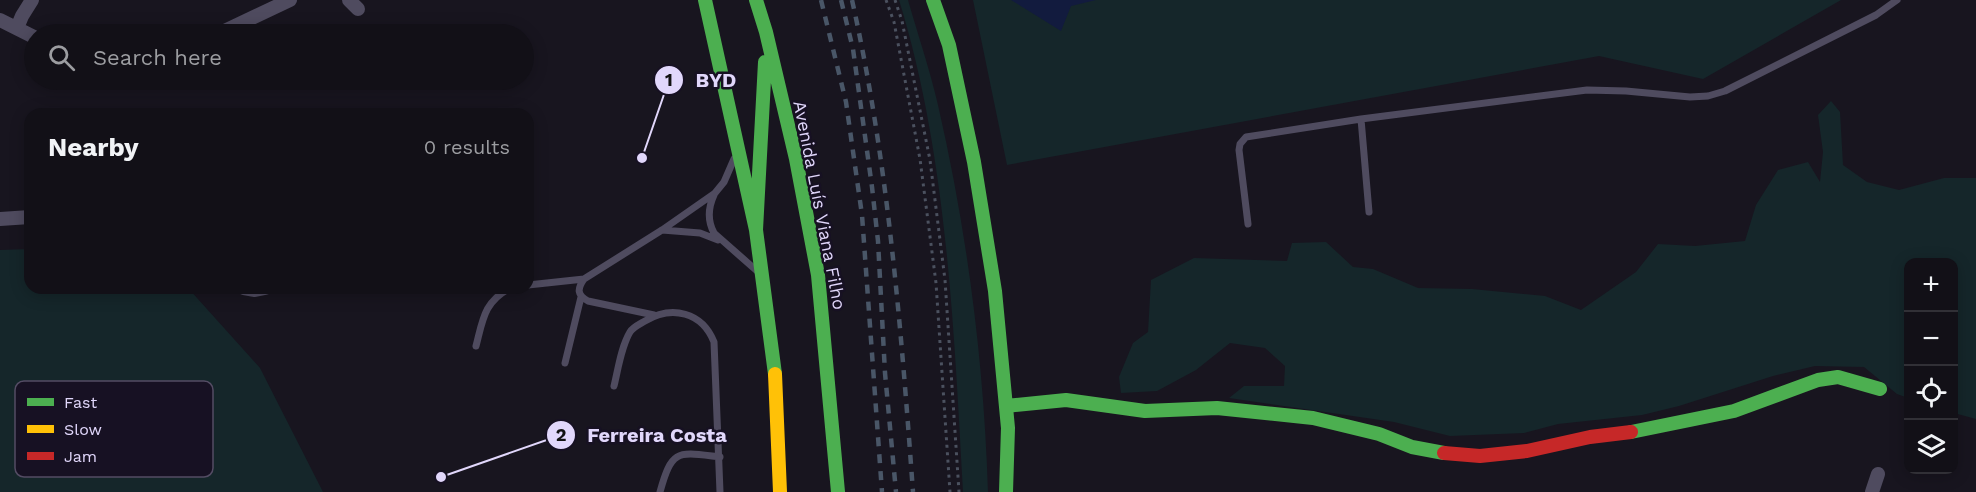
<!DOCTYPE html>
<html lang="en">
<head>
<meta charset="utf-8">
<style>
  :root { --surface:#121017; --page:#1b1920; --text:#f1f3f6; --muted:#9c9da1; --line:#313036 }
  body { margin:0; font-family:"Work Sans",sans-serif; background:var(--page); color:var(--text) }
  .controls { position:absolute; right:18px; bottom:18px; display:grid; overflow:hidden; border-radius:12px; box-shadow:0 3px 15px #0003 }
  .controls button { width:54px; height:54px; display:grid; place-items:center; padding:0; border:0; border-bottom:2px solid var(--line); background:var(--surface); color:var(--text); font:30px sans-serif }
  .list { margin:0; padding:0; list-style:none }
  h2 { display:flex; justify-content:space-between; align-items:center; height:78px; margin:0; padding:0 24px; font-size:26px }
  h2 small { font-size:20px; font-weight:400; color:var(--muted) }
  .icon { flex:none; width:33px; height:33px; fill:none; stroke:currentColor; stroke-width:2; stroke-linecap:round; stroke-linejoin:round }
  .map { position:relative; flex:none; width:1976px; height:492px; overflow:hidden }
  .search { position:absolute; background:var(--surface); box-shadow:0 3px 15px #0003; left:24px; top:24px; width:510px; height:66px; display:flex; align-items:center; gap:15px; box-sizing:border-box; padding:0 21px; border-radius:33px; color:var(--muted); font-size:22px }
  .panel { position:absolute; background:var(--surface); box-shadow:0 3px 15px #0003; left:24px; top:108px; width:510px; height:186px; border-radius:18px }
  .map>svg:first-child { display:block }
</style>
</head>
<body>
<div class="map">
<svg width="1976" height="492" viewBox="0 0 1976 492">
  <rect width="100%" height="100%" fill="#18151f"/>
  <path fill="#15262a" d="M899 0H908C918 35 930 70 938 105 967 231 984 362 988 492H963C954 330 947 155 899 0Z
    M973 0H1841L1703 79 1599 56 1007 165Z
    M1831 101 1840 112 1843 165 1867 182 1899 190 1944 178H1976V419L1954 413V262H1908V398L1897 394 1864 367 1815 366 1773 376 1679 406 1642 415 1558 424 1524 433 1450 436 1394 422 1229 398 1244 386H1284L1285 366 1265 348 1230 343 1196 370 1157 391 1121 393 1119 377 1133 343 1148 332 1151 280 1194 258 1287 261 1292 243 1326 242 1353 267 1373 269 1418 288 1472 289 1545 296 1581 310 1636 272 1658 244 1695 246 1745 241 1756 205 1778 170 1808 162 1820 182 1823 152 1818 115Z
    M30 249V288H188L260 368 323 492H0V250Z"/>
  <path fill="#121b3e" d="M1011 0H1096L1071 6 1061 31Z"/>
  <g fill="none" stroke-linecap="round" stroke-linejoin="round">
    <path stroke="#4b515f" stroke-width="3" stroke-dasharray="3 4.5" stroke-linecap="butt" d="M886 0 894 22 920 159 936 283 950 492
      M895 0 902 21 930 160 945 280 959 492"/>
    <path stroke="#4f4b5f" stroke-width="7" d="M1361 119 1369 212
      M714 195C708 208 707 220 714 233L757 271
      M1248 224 1239 150 1240 144 1246 137 1361 119 1587 90 1626 91 1690 97 1708 96 1725 91 1876 15 1897 0
      M662 230 700 233 718 240
      M584 279C577 289 577 295 588 301L654 315
      M528 285 584 279 662 230 715 193 724 182 734 159
      M476 346C483 319 484 302 510 288
      M565 363 581 297
      M614 386C618 370 621 347 630 332 633 327 640 324 645 321 672 305 702 312 714 342L720 492
      M660 492C672 448 678 452 720 457"/>
    <path stroke="#4f4b5f" stroke-width="14" d="M349 0 358 9
      M0 20 34 37
      M17 28 22 16 32 0
      M218 34 290 0
      M0 219 30 217
      M244 288 255 290 265 288
      M1872 492 1878 474"/>
    <path stroke="#4caf50" stroke-width="14" d="M705 0 756 230 775 374
      M756 0 766 32 796 159 818 275 838 492
      M933 0 949 45 974 162 995 291 1008 428 1006 492
      M756 230 765 62
      M1006 406 1066 400 1145 411 1217 408 1313 418 1379 434 1412 447 1444 453
      M1631 432 1734 411 1818 380 1838 377 1880 389"/>
    <path stroke="#ffc107" stroke-width="14" d="M775 374 780 492"/>
    <path stroke="#c62828" stroke-width="14" d="M1444 453 1480 456 1527 451 1590 437 1631 432"/>
    <path stroke="#495667" stroke-width="4.5" stroke-dasharray="9 8" stroke-linecap="butt" d="M821 0 846 102 862 215 882 492
      M841 0 853 49 872 187 878 241 885 373 896 492
      M852 0C888 161 901 327 913 492"/>
  </g>
  <g text-anchor="middle" dominant-baseline="central" stroke-width="5" stroke-linejoin="round" paint-order="stroke">
    <g font-size="18" fill="#e1d7fb" stroke="#171123">
      <text transform="translate(820 205) rotate(79)">Avenida Luís Viana Filho</text>
    </g>
  </g>
  <rect x="15" y="381" width="198" height="96" rx="9" fill="#171123" stroke="#544c64" stroke-width="1.5"/>
  <rect x="27" y="398" width="27" height="8" fill="#4caf50"/>
  <rect x="27" y="425" width="27" height="8" fill="#ffc107"/>
  <rect x="27" y="452" width="27" height="8" fill="#c62828"/>
  <g font-size="16" fill="#e1d7fb">
    <text x="64" y="408">Fast</text>
    <text x="64" y="435">Slow</text>
    <text x="64" y="462">Jam</text>
  </g>
  <path fill="none" stroke="#e1d7fb" stroke-width="2" d="M642 158L669 80M441 477L561 435"/>
  <g fill="#e1d7fb" stroke="#171123" stroke-width="2">
    <circle cx="642" cy="158" r="6"/>
    <circle cx="441" cy="477" r="6"/>
    <circle cx="669" cy="80" r="15"/>
    <circle cx="561" cy="435" r="15"/>
  </g>
  <g font-size="18" text-anchor="middle" font-weight="bold" fill="#111">
    <text x="669" y="86">1</text>
    <text x="561" y="441">2</text>
  </g>
  <g font-size="20" text-anchor="middle" font-weight="bold" fill="#e1d7fb" stroke="#171123" stroke-width="5" stroke-linejoin="round" paint-order="stroke">
    <text x="716" y="87">BYD</text>
    <text x="657" y="442">Ferreira Costa</text>
  </g>
</svg>
<div class="controls">
<button>+</button>
<button>−</button>
<button><svg class="icon" aria-label="locate" viewBox="0 0 24 24"><circle cx="12" cy="12" r="6"/><path d="M12 2v4M12 18v4M2 12h4M18 12h4"/></svg></button>
<button><svg class="icon" aria-label="layers" viewBox="0 0 24 24"><path d="M12 4l9 5-9 5-9-5zM3 14l9 5 9-5"/></svg></button>
</div>
<div class="search"><svg class="icon" aria-label="search" viewBox="0 0 24 24"><circle cx="10" cy="10" r="6"/><path d="M15 15l6 6"/></svg>Search here</div>
<section class="panel">
<h2>Nearby<small>0 results</small></h2>
<ul class="list">
</ul>
</section>
</div>
</body>
</html>
